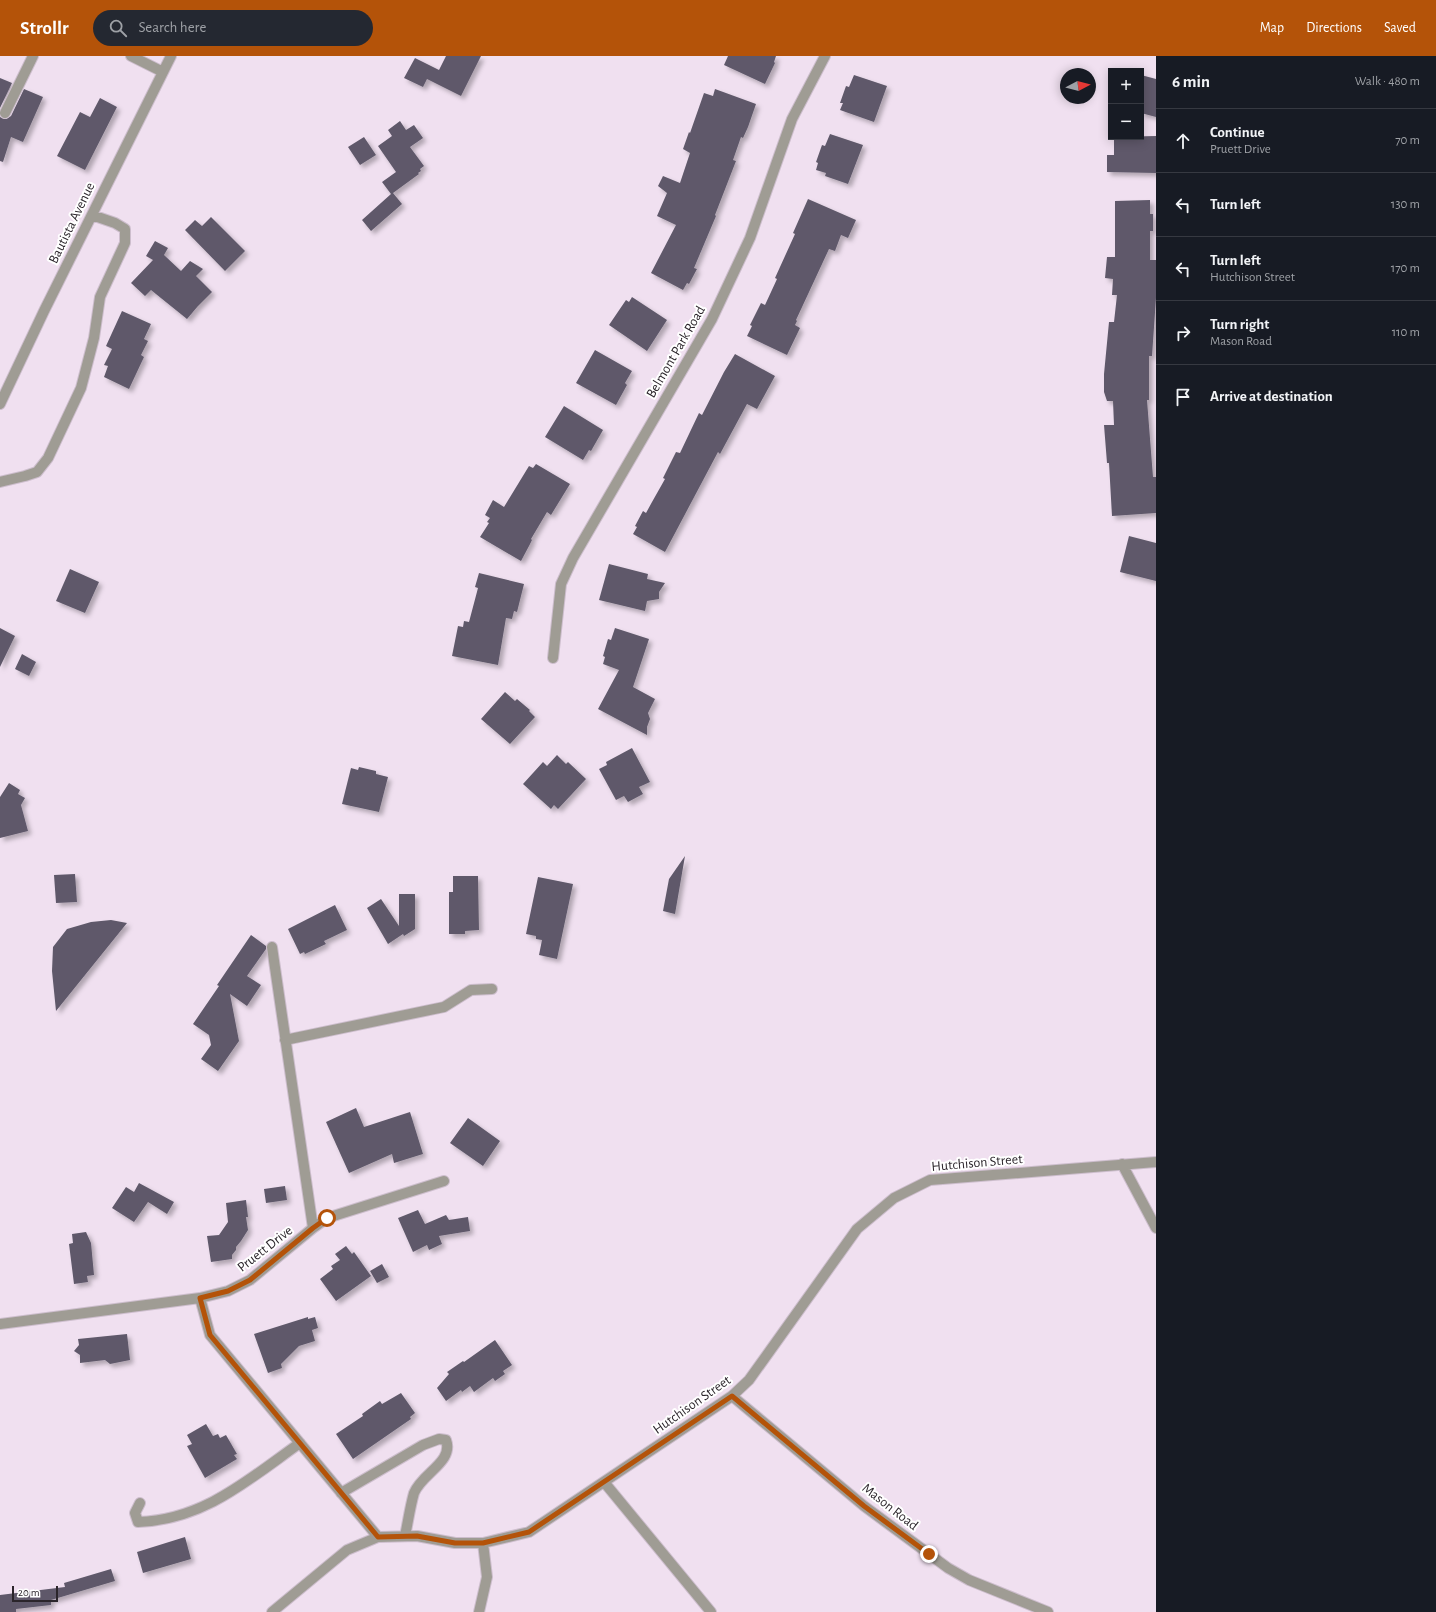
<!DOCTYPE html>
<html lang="en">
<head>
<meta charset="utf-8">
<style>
  :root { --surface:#171b24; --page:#242831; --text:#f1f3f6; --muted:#9ea1a6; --line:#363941; --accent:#b45309 }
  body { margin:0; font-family:"Alegreya Sans",sans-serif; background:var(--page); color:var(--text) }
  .controls { position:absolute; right:12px; top:12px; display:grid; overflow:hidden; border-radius:0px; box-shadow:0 2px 10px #0003 }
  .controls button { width:36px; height:36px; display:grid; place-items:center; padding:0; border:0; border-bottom:1px solid var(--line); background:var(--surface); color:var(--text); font:20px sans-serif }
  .compass { position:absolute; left:1060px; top:12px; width:36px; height:36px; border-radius:50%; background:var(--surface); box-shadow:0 2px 10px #0003; rotate:83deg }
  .scale { position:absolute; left:12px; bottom:10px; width:46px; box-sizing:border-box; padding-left:4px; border:2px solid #2b252b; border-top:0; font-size:11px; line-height:14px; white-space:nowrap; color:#2b252b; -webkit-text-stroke:3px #fff; paint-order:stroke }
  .stop { position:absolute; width:12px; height:12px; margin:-9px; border:3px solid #b45309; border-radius:50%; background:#fff }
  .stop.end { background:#b45309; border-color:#fff; box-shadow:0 1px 4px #0008 }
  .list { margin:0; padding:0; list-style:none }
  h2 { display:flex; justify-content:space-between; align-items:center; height:52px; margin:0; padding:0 16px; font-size:17px }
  h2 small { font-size:13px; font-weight:400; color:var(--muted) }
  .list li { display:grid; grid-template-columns:26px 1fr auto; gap:12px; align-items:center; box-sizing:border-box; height:64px; padding:0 16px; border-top:1px solid var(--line) }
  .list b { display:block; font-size:15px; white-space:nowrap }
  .list p { margin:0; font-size:13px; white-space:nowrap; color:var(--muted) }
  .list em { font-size:13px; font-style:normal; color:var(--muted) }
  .icon { flex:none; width:22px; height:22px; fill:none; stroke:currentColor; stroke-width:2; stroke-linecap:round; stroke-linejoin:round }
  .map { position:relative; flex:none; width:1156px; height:1556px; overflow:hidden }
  header { display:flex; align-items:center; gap:24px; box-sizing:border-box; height:56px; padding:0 20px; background:var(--accent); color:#fff }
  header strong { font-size:19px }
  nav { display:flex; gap:22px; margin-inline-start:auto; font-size:14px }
  .search { width:280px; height:36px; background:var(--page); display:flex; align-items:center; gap:10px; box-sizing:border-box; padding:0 14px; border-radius:22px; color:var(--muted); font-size:15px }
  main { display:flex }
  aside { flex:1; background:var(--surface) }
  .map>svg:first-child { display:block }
</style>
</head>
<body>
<header>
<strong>Strollr</strong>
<div class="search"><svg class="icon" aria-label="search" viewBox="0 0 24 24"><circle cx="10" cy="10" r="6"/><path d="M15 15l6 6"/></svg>Search here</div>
<nav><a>Map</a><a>Directions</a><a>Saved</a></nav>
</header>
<main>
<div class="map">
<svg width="1156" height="1556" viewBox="0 0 1156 1556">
  <defs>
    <filter id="shadow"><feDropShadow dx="3.5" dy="3.5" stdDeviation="2" flood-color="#0004"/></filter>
  </defs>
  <rect width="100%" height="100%" fill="#f0e0f0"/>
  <path fill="#5f596a" filter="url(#shadow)" d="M446 0H481L461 40 427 23 423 31 404 22 415 2 439 14Z
    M728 0H776L774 6 775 7 765 28 724 9Z
    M854 19 887 30 874 66 840 54 843 47H840L846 30 849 31Z
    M1141 19 1156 23V61L1141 57Z
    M0 22 12 27 0 52Z
    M24 33 43 41 23 86 11 81 3 106 0 105V61L6 63 11 60Z
    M715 33 756 48 748 71 743 82 741 81 733 104 736 105 715 159 716 160 694 212 697 213 689 228 687 227 683 234 651 217 676 169 657 160 667 137 658 130 663 120 680 127 690 97 683 93 689 76 690 77 704 37 713 40Z
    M100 42 117 51 85 114 57 100 80 56 90 61Z
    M400 65 406 74 414 69 423 82 410 91 424 110 420 113 421 115 418 117 419 118 393 137 402 148 371 175 362 164 391 138 382 126 396 116 378 90 392 80 388 74Z
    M830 78 863 89 848 128 825 120 826 117 816 114 818 107 816 106 822 89 825 90Z
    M1156 80V117L1107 116V99H1114V81Z
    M364 81 376 99 360 109 348 91Z
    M808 143 856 164 848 182 841 179 835 195 829 193 796 264 797 265 795 269 800 272 787 299 747 280 752 270 750 269 761 247 765 249 777 223 775 222 795 178 793 177Z
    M1150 144V158H1153V175H1150V204H1156V242L1152 300H1149V344H1147L1153 421H1156V457L1112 460 1109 407H1107L1104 369H1114L1113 345H1107L1104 336V318L1109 266H1114L1117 239H1112L1113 223 1105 222 1107 201H1115V145Z
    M211 161 245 195 225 215 185 174 195 164 202 170Z
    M155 185 168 192 164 199 181 215 190 205 203 213 196 220 212 236 198 250 187 263 151 234 145 240 131 227 153 204 146 200Z
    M632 241 667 264 647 295 609 269 626 244 629 246Z
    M122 255 151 268 144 283 148 285 141 299 144 301 129 333 104 321 108 310 104 309 112 293 106 290Z
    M595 294 632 315 625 327 627 329 616 349 576 327Z
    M735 298 775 320 757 353 747 348 720 398 718 396 665 496 633 478 637 471 635 470 643 455 646 457 652 446 665 423 663 422 676 396 680 397 699 357 702 359 724 316Z
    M564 350 603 374 591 395 589 394 583 404 545 381Z
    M536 408 570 428 551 459 547 456 531 483 532 484 529 490 521 505 480 481 489 467 487 466 490 462 485 459 493 444 504 451 529 410 533 412Z
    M1129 480 1156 487V525L1120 516Z
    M609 508 648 518 647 523 665 527 659 536V543L647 545 645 555 599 544Z
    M70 513 99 526 85 557 56 545Z
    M479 517 524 528 517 556 514 555 512 563 506 562 498 609 452 600 458 570 463 571 464 565 469 566 478 532 475 531Z
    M0 572 15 580 0 611Z
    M615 572 649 583 633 631 655 643 648 657 650 663 647 671V679L598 653 619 614 603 608 605 601 603 600 608 583 611 584Z
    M22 598 36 606 29 620 15 613Z
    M505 636 515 645 517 643 530 654 529 655 535 661 510 688 481 663Z
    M632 692 650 726 639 731 643 738 628 746 624 740 616 744 599 713 607 709 606 706Z
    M557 699 566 708 568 706 586 723 558 753 554 749 551 753 523 728 543 706 547 710Z
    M359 711 376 715V718L388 721 379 756 342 748 351 712 358 714Z
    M9 727 20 734 18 738 25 742 21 749 28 775 0 782V741Z
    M685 800 675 858 663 855 669 823Z
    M75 818 77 846 56 847 54 819Z
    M453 820H478L479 874 465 875V878H449V836H453Z
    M538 821 573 828 557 903 539 899 542 884 536 883V880L526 878Z
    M399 838H415V873L404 880 403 878 388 888 367 852 381 843 399 870Z
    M335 849 347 874 324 885 326 888 305 898 304 896 300 898 288 873Z
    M111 864 127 867 56 955 52 915 53 891 67 873 91 866Z
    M251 879 266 890V893L247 920 261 929 247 950 230 938 239 985 218 1015 201 1003 211 989 209 979 193 968 219 930 217 929Z
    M356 1052 364 1071 410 1056 423 1098 394 1107 392 1098 349 1117 326 1066Z
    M468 1062 500 1085 483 1110 450 1087Z
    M139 1127 174 1146 167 1158 148 1146 134 1166 112 1152 126 1131 134 1136Z
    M285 1130 287 1144 266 1147 264 1133Z
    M246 1144 248 1161H246L248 1174 241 1185 236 1191V1194L232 1199V1203L211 1206 207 1180 219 1179 228 1166 226 1147Z
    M418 1154 425 1168 446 1159 449 1164 468 1161 470 1175 439 1180 442 1188 429 1194 427 1189 413 1196 398 1162Z
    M86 1176 91 1187 94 1219 87 1220 88 1226 74 1228 69 1188 73 1187 72 1178Z
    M346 1190 352 1198 354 1196 371 1220 336 1245 320 1223 333 1213 331 1210 340 1204 335 1198Z
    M382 1208 389 1221 377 1227 370 1215Z
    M308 1261V1263L315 1261 318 1272 312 1274 315 1285 299 1290 281 1308 282 1312 268 1317 254 1278Z
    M127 1278 130 1304 110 1308 105 1304 80 1307V1299L74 1295 79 1289 78 1283Z
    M495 1284 512 1309 503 1315 505 1318 495 1325 493 1322 474 1336 470 1330 462 1336 461 1334 446 1345 437 1332 449 1318 447 1316 463 1305 464 1306Z
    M401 1337 415 1357 410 1361 411 1363 353 1403 336 1378 363 1360 362 1358 380 1345 382 1348Z
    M206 1368 213 1380 218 1378 220 1382 226 1379 237 1398 234 1399 237 1403 205 1422 187 1390 192 1388 187 1379Z
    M185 1481 191 1503 143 1517 137 1496Z
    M111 1513 115 1525 51 1544V1549L16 1553V1556H0V1539L65 1531 64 1527Z"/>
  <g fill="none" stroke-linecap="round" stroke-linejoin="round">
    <defs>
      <path id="minor" d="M131 0 163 16
        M5 57 33 0
        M0 348 44 255 171 0
        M0 426 25 420 37 416 48 402 81 332 94 282 100 241 125 187V173L115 167 92 159
        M553 602 561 528 573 502 712 263 750 182 792 63 825 0
        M272 891 313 1172
        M285 984 444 951 471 934 492 933
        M1122 1108 1156 1172
        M200 1242 210 1279 378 1481
        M0 1268 200 1242 228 1235 250 1224 313 1172 327 1162 444 1125
        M732 1340 864 1450 948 1512 969 1524 1048 1556
        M604 1426 711 1556
        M341 1437 423 1389 439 1383 446 1384C454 1406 422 1417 414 1437 410 1451 408 1466 405 1480
        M140 1447 135 1457 138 1466C204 1464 249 1423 300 1387
        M272 1556 347 1494 378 1481 417 1480 455 1487H483L529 1476 732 1340 749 1324 857 1173 894 1142 930 1124 1156 1106
        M479 1556 487 1521 483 1487"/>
    </defs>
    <use href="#minor" stroke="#cdbecd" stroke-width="12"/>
    <use href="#minor" stroke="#9f9c94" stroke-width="10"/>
  </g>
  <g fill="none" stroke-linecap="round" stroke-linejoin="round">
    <path stroke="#b45309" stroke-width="5" d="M327 1162 313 1172 250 1224 228 1235 200 1242 210 1279 378 1481 417 1480 455 1487H483L529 1476 732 1340 864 1450 929 1498"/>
  </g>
  <g text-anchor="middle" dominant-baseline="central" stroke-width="4" stroke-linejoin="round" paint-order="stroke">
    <g font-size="14" fill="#2b252b" stroke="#fff">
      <text transform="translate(72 167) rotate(-64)">Bautista Avenue</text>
      <text transform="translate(676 296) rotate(-60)">Belmont Park Road</text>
      <text transform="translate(977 1107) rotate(-5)">Hutchison Street</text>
      <text transform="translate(265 1193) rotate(-38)">Pruett Drive</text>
      <text transform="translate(692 1349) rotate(-35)">Hutchison Street</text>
      <text transform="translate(890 1451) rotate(38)">Mason Road</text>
    </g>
  </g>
</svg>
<div class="controls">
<button>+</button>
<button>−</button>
</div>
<svg class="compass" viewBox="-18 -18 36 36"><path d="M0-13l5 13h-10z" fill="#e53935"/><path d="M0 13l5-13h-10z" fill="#9ea1a6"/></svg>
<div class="scale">20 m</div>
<div class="stop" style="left:327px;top:1162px"></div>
<div class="stop end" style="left:929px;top:1498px"></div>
</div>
<aside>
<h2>6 min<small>Walk · 480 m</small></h2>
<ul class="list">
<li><svg class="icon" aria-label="ahead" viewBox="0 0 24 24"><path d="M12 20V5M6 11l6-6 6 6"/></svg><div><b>Continue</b><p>Pruett Drive</p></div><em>70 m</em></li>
<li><svg class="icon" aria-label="left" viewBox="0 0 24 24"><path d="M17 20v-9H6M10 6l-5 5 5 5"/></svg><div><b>Turn left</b></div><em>130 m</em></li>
<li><svg class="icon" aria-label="left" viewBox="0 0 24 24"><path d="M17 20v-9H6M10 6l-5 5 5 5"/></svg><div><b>Turn left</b><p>Hutchison Street</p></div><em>170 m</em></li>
<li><svg class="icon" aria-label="right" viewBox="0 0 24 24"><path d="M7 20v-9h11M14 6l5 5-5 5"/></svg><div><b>Turn right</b><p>Mason Road</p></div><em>110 m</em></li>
<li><svg class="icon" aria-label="arrive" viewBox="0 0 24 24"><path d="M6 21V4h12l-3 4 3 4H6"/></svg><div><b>Arrive at destination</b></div></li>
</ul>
</aside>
</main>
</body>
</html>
